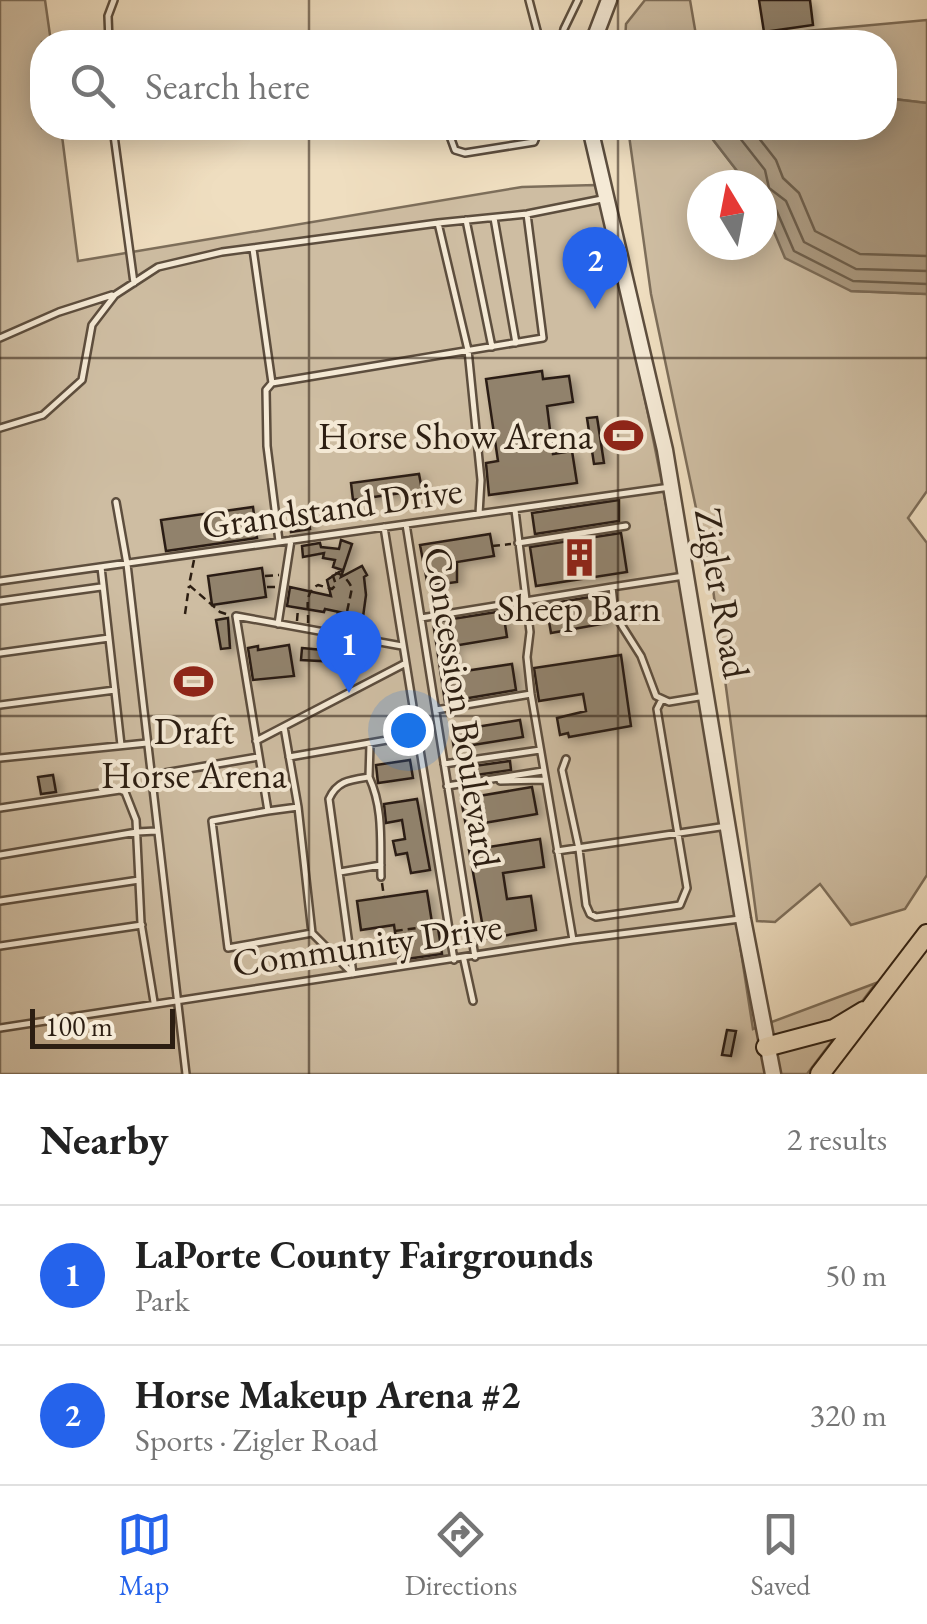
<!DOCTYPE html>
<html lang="en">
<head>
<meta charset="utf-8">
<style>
  :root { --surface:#fff; --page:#f6f6f6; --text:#222; --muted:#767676; --line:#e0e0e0; --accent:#2563eb }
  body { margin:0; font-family:"EB Garamond",serif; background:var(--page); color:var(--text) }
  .compass { position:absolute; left:687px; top:170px; width:90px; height:90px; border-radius:50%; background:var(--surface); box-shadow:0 5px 25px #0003; rotate:350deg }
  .scale { position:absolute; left:30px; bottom:25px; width:145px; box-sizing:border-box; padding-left:10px; border:5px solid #2c1e12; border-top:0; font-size:28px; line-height:35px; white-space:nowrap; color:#2c1e12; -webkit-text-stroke:8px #f5ead6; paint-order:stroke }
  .you { position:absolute; left:408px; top:730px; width:35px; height:35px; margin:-25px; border:8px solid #fff; border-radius:50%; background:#1a73e8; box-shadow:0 0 0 15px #1a73e833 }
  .badge { display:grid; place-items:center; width:65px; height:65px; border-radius:50%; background:var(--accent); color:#fff; font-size:32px; font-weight:700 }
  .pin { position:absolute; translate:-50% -82px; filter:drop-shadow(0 2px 5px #0008) }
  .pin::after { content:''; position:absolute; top:52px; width:35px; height:30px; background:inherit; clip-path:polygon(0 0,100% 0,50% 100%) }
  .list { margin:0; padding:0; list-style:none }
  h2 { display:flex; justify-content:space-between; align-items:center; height:130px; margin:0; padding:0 40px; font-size:42px }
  h2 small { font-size:32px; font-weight:400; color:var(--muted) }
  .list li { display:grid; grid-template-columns:65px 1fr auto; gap:30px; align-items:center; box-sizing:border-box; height:140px; padding:0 40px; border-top:2px solid var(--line) }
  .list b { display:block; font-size:38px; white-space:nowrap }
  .list p { margin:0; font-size:32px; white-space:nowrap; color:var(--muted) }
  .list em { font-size:32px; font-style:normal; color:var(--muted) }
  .icon { flex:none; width:55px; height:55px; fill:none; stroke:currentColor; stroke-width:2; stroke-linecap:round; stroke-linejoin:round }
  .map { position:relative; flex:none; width:927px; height:1074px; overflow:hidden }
  .search { position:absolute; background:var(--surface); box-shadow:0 5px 25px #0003; left:30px; right:30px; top:30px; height:110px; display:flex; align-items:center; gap:25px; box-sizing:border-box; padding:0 35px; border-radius:40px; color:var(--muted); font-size:38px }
  .sheet { height:410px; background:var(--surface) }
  nav { display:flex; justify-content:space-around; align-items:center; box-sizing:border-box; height:140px; border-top:2px solid var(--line); background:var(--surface); font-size:28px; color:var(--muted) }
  nav a { display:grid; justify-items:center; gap:5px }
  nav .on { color:var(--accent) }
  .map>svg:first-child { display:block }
</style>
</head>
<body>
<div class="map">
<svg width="927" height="1074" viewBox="0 0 927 1074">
  <defs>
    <filter id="shadow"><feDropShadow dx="5.5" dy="3" stdDeviation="5" flood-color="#0004"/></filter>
  </defs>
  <rect width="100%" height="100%" fill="#efdec0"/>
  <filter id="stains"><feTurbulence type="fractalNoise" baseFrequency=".002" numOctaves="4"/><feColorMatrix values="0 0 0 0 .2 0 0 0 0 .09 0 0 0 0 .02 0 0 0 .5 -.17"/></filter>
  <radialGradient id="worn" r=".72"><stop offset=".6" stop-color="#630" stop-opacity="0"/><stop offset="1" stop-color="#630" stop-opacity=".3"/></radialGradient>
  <path fill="#cebda2" stroke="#7d6e5a" stroke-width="2.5" d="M0 0H45L51 42H42V128H61L78 261 522 187 595 185C667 462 709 746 753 1029L876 983 807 1074H0Z
    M645 0H690L697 41 927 20V103L885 98 884 42H625L626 24Z
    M628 128H704L748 185H702V245H762V203L851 291 927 294V491L908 518 927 543V875L905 909 851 925 820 884 775 922 757 921 713 589 651 294Z"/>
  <path fill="#ad9d85" stroke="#796a57" stroke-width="2.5" d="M885 98 927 103V294L851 291 785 258 762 203V185H748L704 128H884Z"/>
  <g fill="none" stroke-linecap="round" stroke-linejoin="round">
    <path stroke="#6c5e4c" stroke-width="2.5" d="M732 128 765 170 769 188 786 201 804 242 856 269 927 271
      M751 128 776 160 783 178 799 193 815 231 860 254 927 256
      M762 201 775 207 794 251 853 281 927 284"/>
  </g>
  <path fill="#91826c" stroke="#2c1e12" stroke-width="2.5" filter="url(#shadow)" d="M759 0H810L813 25 764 32Z
    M542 371 543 379 569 376 573 402 547 406 553 454 572 451 577 483 489 495 486 463 498 461 486 379Z
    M597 417 604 463 594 464 587 418Z
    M419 474 422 490 353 500 351 483Z
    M619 500V521L535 534 532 513Z
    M253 507 257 538 166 551 161 520Z
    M308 513 310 529 291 532 289 515Z
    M621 533 627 572 536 586 530 547Z
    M490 534 494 556 457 562V582L434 585 433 580 427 581 420 545Z
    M341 540 352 544 341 577 362 566 367 575 364 577 366 595 363 617 325 609 324 612 287 606 290 587 331 596 327 580 342 570 333 567 335 560 323 558 324 553 303 557 302 546 320 543 321 547 339 549Z
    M262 568 266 597 212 605 208 576Z
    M602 595 607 623 551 633 547 610 543 611 542 605Z
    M503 611 507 637 453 646 458 672 512 664 516 690 445 702 433 622Z
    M228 618 230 648 221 649 216 620Z
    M289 645 294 676 253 680 248 648 258 646V650Z
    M302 648 354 653 353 668 339 666V662L301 660Z
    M621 655 631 726 569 737 568 733 560 735 557 718 586 711 583 694 539 701 534 668Z
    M520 720 523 737 454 748 451 731Z
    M410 760 413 778 378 783 376 765Z
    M510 761 511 770 476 775 474 766Z
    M53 775 56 792 41 794 38 777Z
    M532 787 537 814 466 826 461 799Z
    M417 799 430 870 411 873 407 853 396 855 393 841 405 839 402 820 386 823 384 804Z
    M540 839 544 867 503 873 507 899 531 896 536 930 485 939 469 850Z
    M427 891 433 929 438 928 442 954 399 960 394 925 361 930 357 901Z
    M727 1030 736 1031 731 1056 722 1055Z"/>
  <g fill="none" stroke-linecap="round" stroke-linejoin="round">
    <defs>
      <path id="service" d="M529 0 540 42
        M109 42 108 16 114 0
        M511 42H532
        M561 42 564 29 578 0
        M113 128 134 283
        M447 128 455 150 465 153 534 142 540 128
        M494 218 516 343
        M466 220 492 347
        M438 223 468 350 481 480 479 514
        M253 249 272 383 266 390 267 446 279 541
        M0 338 59 312 112 295
        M272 383 543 338 527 214
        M0 428 43 415 82 380 92 325 115 295 158 267 222 252 438 223 527 214 602 199
        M116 502 127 564 186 1074
        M515 510 530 632 527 657 531 694 573 940
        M406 524 475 957
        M384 527 454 960
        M518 543 626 526
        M101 567 121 745
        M684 576 612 587 615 615 641 656 656 696 669 702 705 696
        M0 581 670 487
        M0 601 101 587
        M421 618 612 587
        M278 624 291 540
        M0 653 109 638
        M0 705 115 690
        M436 710 531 694
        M284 727 298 807 268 811 236 616 402 646
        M256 741 404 664
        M289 757 416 735
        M0 758 147 743
        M566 759 562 770 579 849 586 905 590 914 596 917 680 905 687 888 657 709 662 699
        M444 764 540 750
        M153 775 258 757
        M369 777C384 809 380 843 381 877
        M500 781 544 780
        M447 786 543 771
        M0 808 120 790 125 792 136 820 141 923 154 1002
        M268 811 212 821 228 948 312 933 298 807
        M557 851 727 826
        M0 855 137 832 156 831
        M340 872 381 865
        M0 901 139 880
        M312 933 353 974 329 799C337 781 349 780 369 777L370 744
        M0 946 142 925
        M464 960 473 1001
        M0 1028 573 940 740 919"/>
      <path id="tertiary" d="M593 42 609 0
        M590 128 665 450 743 919 773 1074"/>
      <path id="primary" d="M766 1047 834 1029 864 1011
        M820 1074 927 934"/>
    </defs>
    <use href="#service" stroke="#5d4e3e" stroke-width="10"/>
    <use href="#tertiary" stroke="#5d4e3e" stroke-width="19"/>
    <use href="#primary" stroke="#2c1e12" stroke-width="22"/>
    <path stroke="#2c1e12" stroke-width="2.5" stroke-dasharray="8 5" stroke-linecap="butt" d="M492 546 511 544
      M194 560 189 585 220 612 229 615
      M265 576 279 575
      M267 587H276
      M185 614 189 586
      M297 621 298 608
      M308 623C309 609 303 593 318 585L332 589 336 585 332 573C342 572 348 580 352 588L344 626
      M335 628 338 612
      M382 883 384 897
      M357 955 389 949 394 931 440 925"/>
    <use href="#service" stroke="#f5ead6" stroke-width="5"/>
    <use href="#tertiary" stroke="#f5ead6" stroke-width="14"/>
    <use href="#primary" stroke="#efdec0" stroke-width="18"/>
  </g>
  <path fill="none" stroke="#2c1e12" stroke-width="2.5" stroke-opacity="0.55" d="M309 0V42M618 0V42M309 128V1074M618 128V1074M0 358H927M0 716H927"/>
  <defs>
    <symbol id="stadium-bare" viewBox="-9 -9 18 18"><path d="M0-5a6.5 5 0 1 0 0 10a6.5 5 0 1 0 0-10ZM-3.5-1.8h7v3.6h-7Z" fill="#8f2418" stroke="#f5ead6" stroke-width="2.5" paint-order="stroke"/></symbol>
    <symbol id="building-bare" viewBox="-9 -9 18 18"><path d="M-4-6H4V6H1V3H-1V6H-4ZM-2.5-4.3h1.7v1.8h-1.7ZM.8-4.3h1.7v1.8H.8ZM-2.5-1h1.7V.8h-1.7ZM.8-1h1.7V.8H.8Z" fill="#8f2418" stroke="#f5ead6" stroke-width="2.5" paint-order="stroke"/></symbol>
  </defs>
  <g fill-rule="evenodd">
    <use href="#stadium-bare" x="596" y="408" width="55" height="55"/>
    <use href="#building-bare" x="552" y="530" width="55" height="55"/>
    <use href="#stadium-bare" x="166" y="654" width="55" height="55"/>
  </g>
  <g text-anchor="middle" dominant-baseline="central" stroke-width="8" stroke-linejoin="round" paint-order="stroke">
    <g font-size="38" fill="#2c1e12" stroke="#f5ead6">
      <text x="593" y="435" text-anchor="end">Horse Show Arena</text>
      <text x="579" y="607">Sheep Barn</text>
      <text x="194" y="730">Draft<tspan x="194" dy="44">Horse Arena</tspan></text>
    </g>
    <g font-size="38" fill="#2c1e12" stroke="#f5ead6">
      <text transform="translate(332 507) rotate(-8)">Grandstand Drive</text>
      <text transform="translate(723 593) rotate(80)">Zigler Road</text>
      <text transform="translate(463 707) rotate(81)">Concession Boulevard</text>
      <text transform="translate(367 944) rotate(-8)">Community Drive</text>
    </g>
  </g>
  <rect width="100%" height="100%" filter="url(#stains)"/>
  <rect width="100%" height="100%" fill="url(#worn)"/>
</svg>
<svg class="compass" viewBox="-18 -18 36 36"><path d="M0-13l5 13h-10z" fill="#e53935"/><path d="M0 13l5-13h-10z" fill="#767676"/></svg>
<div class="scale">100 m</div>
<div class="you"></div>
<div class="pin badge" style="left:349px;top:693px">1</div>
<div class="pin badge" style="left:595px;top:309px">2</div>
<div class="search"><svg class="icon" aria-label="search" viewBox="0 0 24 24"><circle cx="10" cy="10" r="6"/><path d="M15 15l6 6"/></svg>Search here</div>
</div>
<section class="sheet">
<h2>Nearby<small>2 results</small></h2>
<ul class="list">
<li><span class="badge">1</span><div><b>LaPorte County Fairgrounds</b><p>Park</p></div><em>50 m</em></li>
<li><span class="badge">2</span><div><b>Horse Makeup Arena #2</b><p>Sports · Zigler Road</p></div><em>320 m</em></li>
</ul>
</section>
<nav>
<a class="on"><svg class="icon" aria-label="map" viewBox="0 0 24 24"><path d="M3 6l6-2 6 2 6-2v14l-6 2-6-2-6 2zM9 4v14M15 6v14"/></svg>Map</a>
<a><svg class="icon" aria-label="directions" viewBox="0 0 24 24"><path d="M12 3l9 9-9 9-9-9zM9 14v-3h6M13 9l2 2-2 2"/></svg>Directions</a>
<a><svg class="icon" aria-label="saved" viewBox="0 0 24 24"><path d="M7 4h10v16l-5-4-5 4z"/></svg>Saved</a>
</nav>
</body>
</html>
